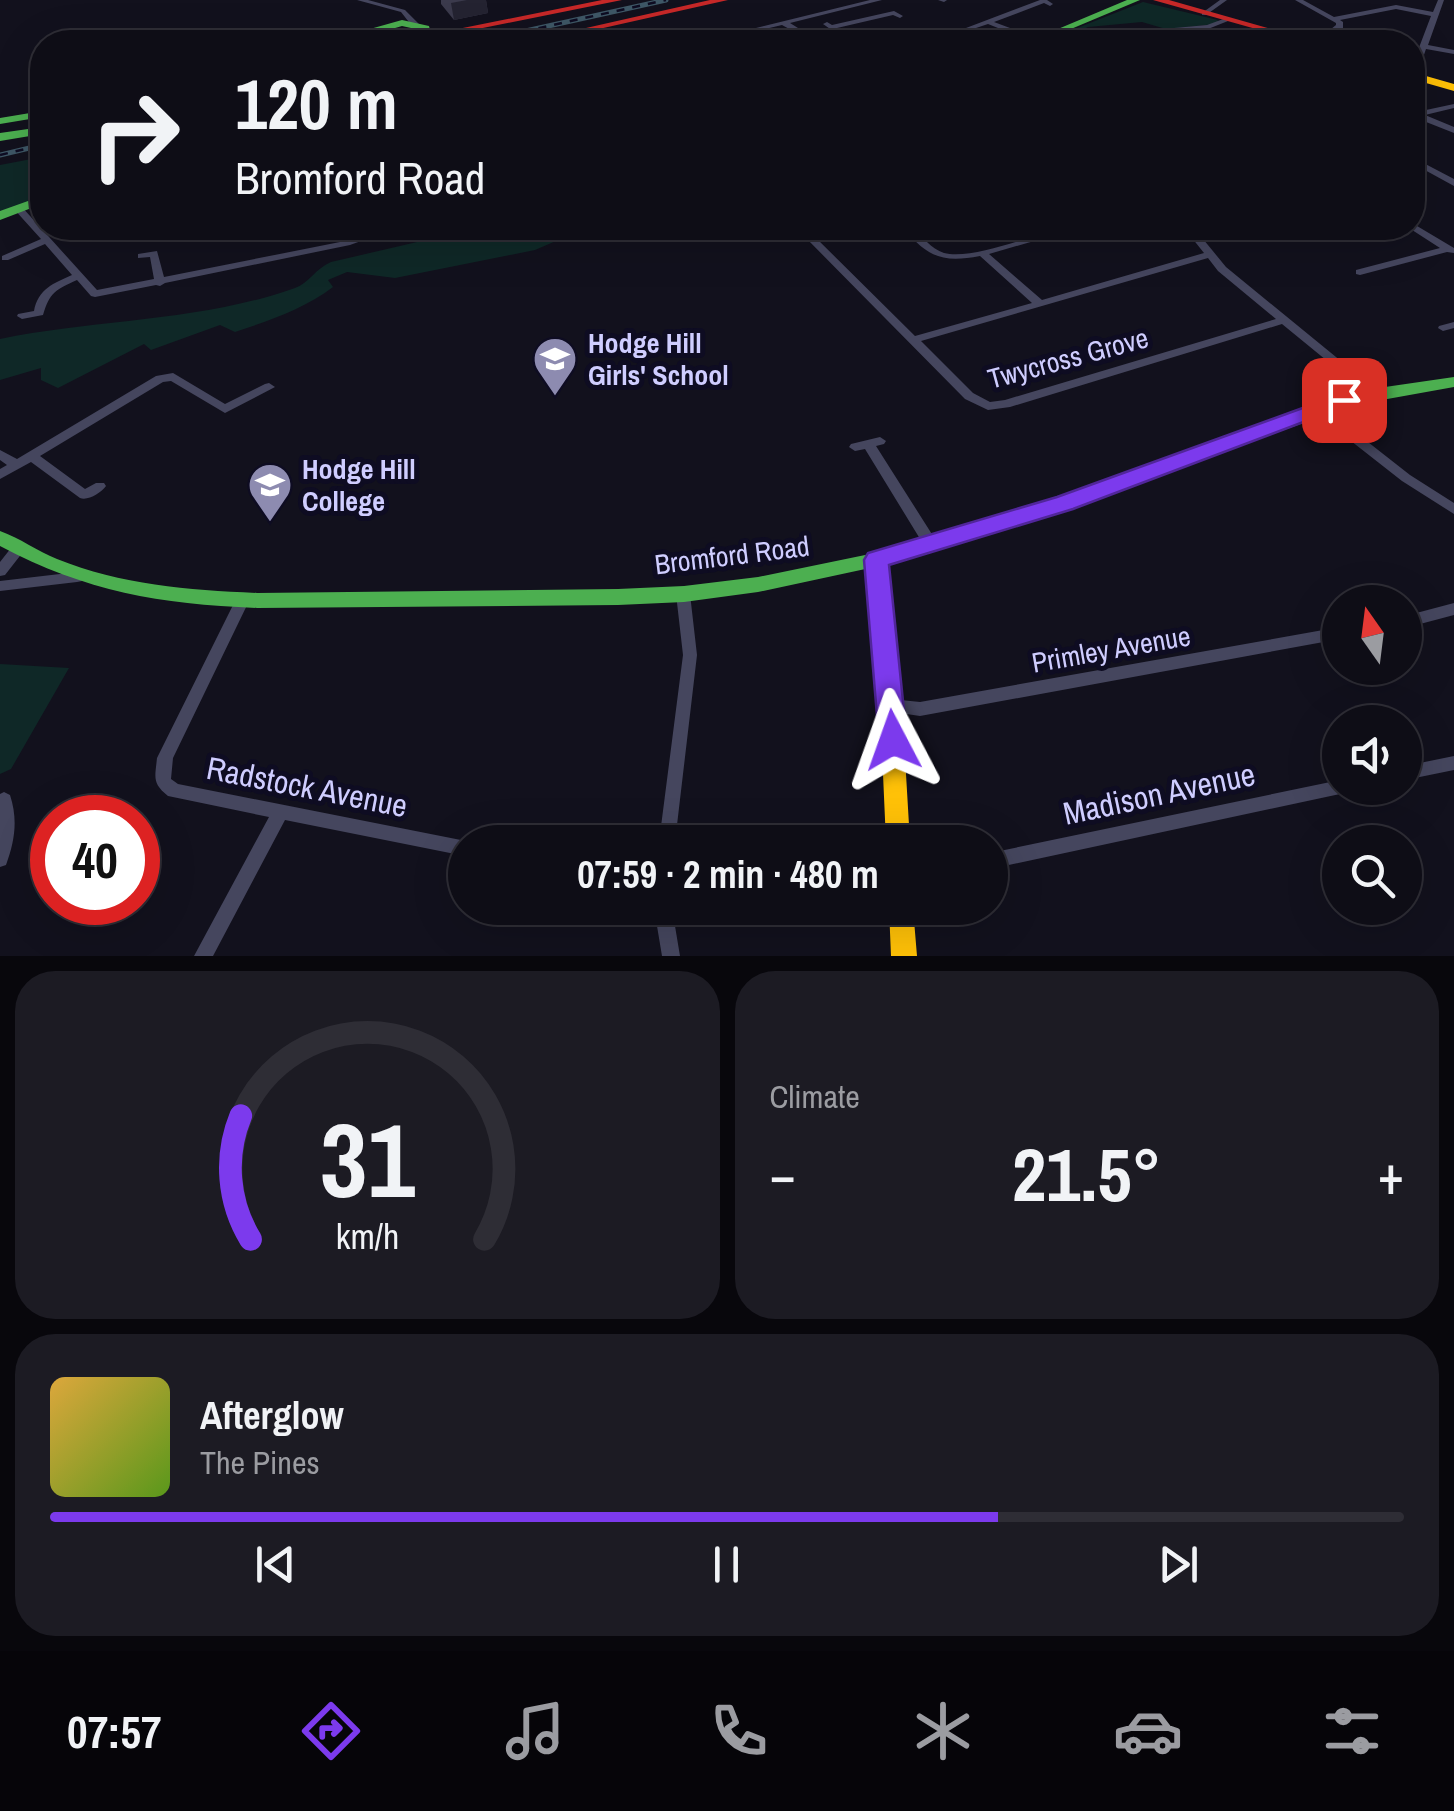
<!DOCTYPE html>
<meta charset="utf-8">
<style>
body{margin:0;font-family:"Archivo Narrow",sans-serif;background:#1c1b23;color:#f1f3f6;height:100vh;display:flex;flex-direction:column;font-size:38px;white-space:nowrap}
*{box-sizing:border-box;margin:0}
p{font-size:32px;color:#9b9ca1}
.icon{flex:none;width:55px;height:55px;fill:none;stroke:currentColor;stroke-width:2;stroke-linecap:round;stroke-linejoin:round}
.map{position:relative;height:956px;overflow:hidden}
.details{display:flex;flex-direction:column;gap:15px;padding:15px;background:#08070c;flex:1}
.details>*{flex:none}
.guide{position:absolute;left:30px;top:30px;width:1395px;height:210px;border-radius:40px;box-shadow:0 10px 40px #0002,0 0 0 2px #2e2d35;background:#0e0d16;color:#f1f3f6;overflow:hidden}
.needle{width:65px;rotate:346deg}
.fabs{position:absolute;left:1322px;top:585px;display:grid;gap:20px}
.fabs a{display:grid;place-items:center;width:100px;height:100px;border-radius:50%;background:#0e0d16;box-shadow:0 10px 40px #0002,0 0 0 2px #2e2d35;font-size:50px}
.speed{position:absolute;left:30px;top:795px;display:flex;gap:20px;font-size:50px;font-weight:700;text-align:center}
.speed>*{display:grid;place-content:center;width:130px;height:130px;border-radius:50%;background:#0e0d16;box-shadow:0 10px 40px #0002,0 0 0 2px #2e2d35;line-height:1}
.speed .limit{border:15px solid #d22;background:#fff;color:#111}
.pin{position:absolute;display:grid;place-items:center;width:85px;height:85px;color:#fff;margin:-42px;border-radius:20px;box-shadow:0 5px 15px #0006}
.me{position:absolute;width:110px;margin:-55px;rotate:356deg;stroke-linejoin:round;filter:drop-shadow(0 0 8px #0008)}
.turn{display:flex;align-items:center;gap:35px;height:210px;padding:0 40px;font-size:45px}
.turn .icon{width:130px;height:130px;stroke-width:2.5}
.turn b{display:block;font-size:70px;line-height:85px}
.big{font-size:75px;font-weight:700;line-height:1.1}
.details .tile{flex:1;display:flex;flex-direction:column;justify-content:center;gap:15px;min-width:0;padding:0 35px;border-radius:40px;background:#1c1b23}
.details .dial{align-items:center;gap:0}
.dial svg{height:260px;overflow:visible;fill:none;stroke:#2e2d35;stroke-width:7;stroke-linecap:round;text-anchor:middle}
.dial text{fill:#f1f3f6;stroke:none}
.song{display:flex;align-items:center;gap:30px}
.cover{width:120px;height:120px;border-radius:15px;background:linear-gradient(135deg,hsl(40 70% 55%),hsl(90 70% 35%))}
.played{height:10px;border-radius:5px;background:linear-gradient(90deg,#7c3aed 70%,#2e2d35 70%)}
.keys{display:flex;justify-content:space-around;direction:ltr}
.heat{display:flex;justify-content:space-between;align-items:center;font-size:55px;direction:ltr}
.details .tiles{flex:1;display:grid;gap:15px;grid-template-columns:1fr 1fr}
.tile:last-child{grid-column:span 2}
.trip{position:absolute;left:448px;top:825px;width:560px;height:100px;border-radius:50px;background:#0e0d16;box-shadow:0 10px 40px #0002,0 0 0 2px #2e2d35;font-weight:700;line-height:100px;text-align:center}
.tab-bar{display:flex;height:160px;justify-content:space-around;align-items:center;background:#060509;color:#9b9ca1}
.tab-bar .icon{width:70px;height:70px}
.tab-bar .current{color:#7c3aed}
.tab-bar b{font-size:45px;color:#f1f3f6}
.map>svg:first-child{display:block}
.green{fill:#0f2827}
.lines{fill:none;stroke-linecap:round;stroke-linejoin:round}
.street{fill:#45465e;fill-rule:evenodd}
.fast{fill:#4caf50;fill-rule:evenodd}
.slow{fill:#ffc107;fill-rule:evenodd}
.jam{fill:#c62828;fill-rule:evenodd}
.rail-casing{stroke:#3e5766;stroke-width:5}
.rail{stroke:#0e0c22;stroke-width:2.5;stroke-dasharray:8;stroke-linecap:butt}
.wall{fill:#3b3a4c}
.shaded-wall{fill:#242331}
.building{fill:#4b4a60;stroke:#605e79;stroke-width:2.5}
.route{fill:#7c3aed;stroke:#51269a;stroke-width:2.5}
.labels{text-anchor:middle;stroke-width:10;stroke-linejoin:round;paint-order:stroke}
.poi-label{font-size:28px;font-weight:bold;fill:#cfcdff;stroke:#0e0c22;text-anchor:start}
.street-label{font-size:28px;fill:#cfcdff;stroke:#0e0c22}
.near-street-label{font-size:32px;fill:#cfcdff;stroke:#0e0c22}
</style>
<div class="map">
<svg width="1454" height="956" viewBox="0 0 1454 956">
<rect width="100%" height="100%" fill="#12111d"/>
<!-- green -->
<path class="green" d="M1143,2l75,18 -2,4 -50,5 -24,-7 -54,5 -22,10 -4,-3z
M42,157v41l-42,16v-49z
M461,228h125l-51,22 -140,28 -48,-6 -19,8 5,7c-29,22 -65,34 -98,45l-15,-7 -69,25 -7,-6 -86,44 -17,-8v-12l-41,12v-41c99,-20 199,-17 295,-51 14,-5 21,-20 36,-26l112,-26z
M0,664l69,4 -58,101 -11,5z"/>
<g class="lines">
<!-- street -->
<path class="street" d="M357,0h11l37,10 14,14 -7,2 -11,-14z
M870,0h12l-92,23 24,15 -13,4 -7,-1 10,-4 -22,-12 -34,8 -4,-2z
M938,0h9l-3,2z
M1040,0h7l6,4 -3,2 -6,-3 -50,19 45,17v3h-6l-45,-18 -18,6 -4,-2z
M1220,0h7l-21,15h-4v-2z
M1295,0h8l31,17 62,-12 37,7 5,-12h6l-16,45 26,5v4l-28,-5 -9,26 -5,2v-11l19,-50 -35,-7 -56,11 3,2v6l-21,14h-7l21,-17v-2z
M894,11l9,5 -3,2 -7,-3 -56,13 19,14h-7l-26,-18 4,-2 5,3z
M1226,18l2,1v2l-20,8 -45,4 -4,-2 4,-2 44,-4z
M1051,33l21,7 65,-6 4,2 -4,2c-30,3 -60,9 -89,-1l-1,-2z
M1454,104v4l-29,7 29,12v6l-38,-15h-4v-5z
M1412,157l42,22v7l-42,-23z
M18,205l3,1 76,84 57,-11 -4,-22 -12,1v-4l19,-3 7,26 181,-36 9,-4 5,-9h9l-7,13 -11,4 -185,38 -5,3 -4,-1 -61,12 -4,-1 -14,-16c-22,10 -27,12 -34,35l-21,4 -5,-3 1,-2 16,-3c4,-22 20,-28 38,-36l-27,-31 -37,16h-6v-4l39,-17 -28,-31z
M1412,223l42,25v5l-7,-1 -87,23 -4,-1v-4l84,-22 -31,-20h3z
M904,228h9c9,8 18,21 31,25 28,7 87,-17 116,-25h13l-1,2 -83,24 53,46 162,-47 -20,-25h10l32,39 154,126 -2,3h-8l-88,-72 -272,83 -22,3 -23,-11 -161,-163 2,-2h6l103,102 117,-33 -52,-47c-38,7 -53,1 -76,-28zM1208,258l10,13 58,48 -271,81 -15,2 -17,-9 -52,-52z
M1454,322v6l-11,3 -5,-3 1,-2z
M173,373l52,31 40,-20 4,-1 6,4 -50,26 -54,-32 -8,1 -123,74 45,33 11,-6h8l2,3c-5,7 -18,15 -26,12l-49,-36 -31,17v-10l7,-4 -7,-5v-10l17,9 139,-83z
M1318,405l4,1 88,69 44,28v11l-52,-33 -88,-69 -2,-3z
M880,437l6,4 -2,3 -8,2 59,93 2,4 -2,4h-10l-60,-98 -10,2 -6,-4 2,-3z
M16,547l5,1 2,4 -18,23 -5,1v-14l11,-14z
M77,572l5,1 2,4 -2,4 -5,1 -77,9v-10z
M683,589l5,1 2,4 7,61 -22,187h-16l24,-187 -7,-61 2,-4z
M243,594l5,1 2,4 -77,159 -2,21 7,5 293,58h-6v14l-180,-36 -72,136h-19l75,-139 -101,-21c-16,-13 -13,-18 -11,-38l79,-159 2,-4z
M1454,603v12l-49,13v-12z
M1340,627v12l-420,77 -34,-5 -3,-5 3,-5 5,-2 29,3z
M1454,756v14l-49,10v-14z
M1340,780v8h8l-2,4 -6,2 -350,75v-16z
M4,792l6,3c8,24 5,46 -4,70l-6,2v-73z
M654,908h18l8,48h-18z"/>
<!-- fast -->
<path class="fast" d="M1127,0h13l-100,42h-13z
M402,20l27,6 2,8 -8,8h-8l-1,-2 6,-10 -18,-4 -24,7 -2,4 6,5h-11l-5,-4 4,-9z
M42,111v6l-42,7v-6z
M42,127v7l-42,7v-8z
M42,196v8l-42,16v-9z
M1454,377v10l-100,18 -342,122 -142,41 -112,24 -74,10 -66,3 -361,3c-97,-4 -170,-16 -257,-62v-15c20,7 37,20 57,28 64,26 132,31 200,34l361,-4 66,-3 74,-9 112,-23 130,-37 345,-120 40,-10z"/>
<!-- slow -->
<path class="slow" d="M1412,72l42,12v7l-42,-12z
M876,553l7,2 2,5 17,146 8,136h-24l-6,-136 -13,-146 2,-5z
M889,908h24l4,48h-26z"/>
<!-- jam -->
<path class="jam" d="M602,0h20l-199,40 -5,-3z
M710,0h18l-187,42h-17z
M1153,0h16l148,42h-15z"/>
<defs>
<path id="rail" d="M476,42l190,-42
M0,155l42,-10"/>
</defs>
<!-- rail casing -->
<use href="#rail" class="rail-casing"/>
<!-- rail -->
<use href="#rail" class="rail"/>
</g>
<!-- wall -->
<path class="wall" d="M441,0h45l2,13 -34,7 -13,-16z"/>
<!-- shaded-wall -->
<path class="shaded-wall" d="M467,0h19l2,13 -34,7 -3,-17z"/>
<!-- building -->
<path class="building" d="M199,39l2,3 -21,-1z"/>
<!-- route -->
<path class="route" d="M1344,393l10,7 -3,4 -278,105 -184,56 18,175 -4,9 -10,4 -10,-4 -4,-9 -15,-180 4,-7 189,-56z"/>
<!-- icons -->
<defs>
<symbol id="school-pin" viewBox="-11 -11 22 30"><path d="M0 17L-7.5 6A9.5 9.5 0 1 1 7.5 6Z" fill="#8d8bb0" stroke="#0e0c22"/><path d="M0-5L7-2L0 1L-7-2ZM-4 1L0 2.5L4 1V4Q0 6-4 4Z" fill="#fff"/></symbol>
</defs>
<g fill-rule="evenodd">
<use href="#school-pin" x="530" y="334" width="50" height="68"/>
<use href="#school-pin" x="245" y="460" width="50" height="68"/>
</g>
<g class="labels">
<!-- poi labels -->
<g class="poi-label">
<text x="588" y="353">Hodge Hill<tspan x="588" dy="32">Girls' School</tspan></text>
<text x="302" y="479">Hodge Hill<tspan x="302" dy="32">College</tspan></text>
</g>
<!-- street labels -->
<g class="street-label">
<text transform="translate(1068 358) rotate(-15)" y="10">Twycross Grove</text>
<text transform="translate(732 555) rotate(-7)" y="10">Bromford Road</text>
<text transform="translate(1111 649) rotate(-10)" y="10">Primley Avenue</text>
</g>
<!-- near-street labels -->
<g class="near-street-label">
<text transform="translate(307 787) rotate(11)" y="11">Radstock Avenue</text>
<text transform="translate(1159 794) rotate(-12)" y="11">Madison Avenue</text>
</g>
</g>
</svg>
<div class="fabs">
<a><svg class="needle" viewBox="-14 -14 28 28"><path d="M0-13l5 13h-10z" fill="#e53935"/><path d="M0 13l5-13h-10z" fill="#9b9ca1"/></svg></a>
<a><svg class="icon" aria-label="sound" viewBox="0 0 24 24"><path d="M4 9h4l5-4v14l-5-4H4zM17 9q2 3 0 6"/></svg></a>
<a><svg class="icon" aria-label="search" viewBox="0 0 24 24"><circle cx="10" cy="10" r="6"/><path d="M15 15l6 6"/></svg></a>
</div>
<div class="speed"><div class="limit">40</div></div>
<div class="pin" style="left:1344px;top:400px;background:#d93025"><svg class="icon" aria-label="arrive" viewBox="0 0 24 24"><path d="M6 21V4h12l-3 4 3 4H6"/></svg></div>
<svg class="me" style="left:893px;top:740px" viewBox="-20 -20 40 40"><path d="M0-17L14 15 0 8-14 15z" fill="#7c3aed" stroke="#fff" stroke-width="4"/></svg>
<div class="trip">07:59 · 2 min · 480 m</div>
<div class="guide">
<div class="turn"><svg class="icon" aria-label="right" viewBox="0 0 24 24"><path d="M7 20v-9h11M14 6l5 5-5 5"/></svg><div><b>120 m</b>Bromford Road</div></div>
</div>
</div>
<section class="details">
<div class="tiles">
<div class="tile dial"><svg viewBox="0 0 100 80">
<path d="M14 69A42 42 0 1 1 86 69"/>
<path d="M14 69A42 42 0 0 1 11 31" stroke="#7c3aed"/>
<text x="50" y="56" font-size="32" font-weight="700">31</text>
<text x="50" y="72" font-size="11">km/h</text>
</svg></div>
<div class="tile"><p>Climate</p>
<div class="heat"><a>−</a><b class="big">21.5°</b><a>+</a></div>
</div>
<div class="tile">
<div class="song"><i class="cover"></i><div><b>Afterglow</b><p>The Pines</p></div></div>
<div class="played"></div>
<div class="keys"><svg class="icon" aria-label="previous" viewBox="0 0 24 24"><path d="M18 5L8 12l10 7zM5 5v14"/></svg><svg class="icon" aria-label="pause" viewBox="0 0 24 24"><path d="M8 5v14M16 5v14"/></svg><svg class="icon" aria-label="next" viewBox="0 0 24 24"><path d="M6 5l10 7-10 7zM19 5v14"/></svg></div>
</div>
</div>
</section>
<nav class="tab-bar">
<b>07:57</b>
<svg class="icon current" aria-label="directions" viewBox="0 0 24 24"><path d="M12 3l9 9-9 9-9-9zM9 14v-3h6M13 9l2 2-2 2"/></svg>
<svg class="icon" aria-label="music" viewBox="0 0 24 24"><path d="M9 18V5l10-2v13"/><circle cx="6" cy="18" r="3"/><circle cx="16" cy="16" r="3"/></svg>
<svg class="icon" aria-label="phone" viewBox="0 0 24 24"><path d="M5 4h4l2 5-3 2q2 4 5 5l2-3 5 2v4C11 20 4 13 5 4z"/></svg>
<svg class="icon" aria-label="climate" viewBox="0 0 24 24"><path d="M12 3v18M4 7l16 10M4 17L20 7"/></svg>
<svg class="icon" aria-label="car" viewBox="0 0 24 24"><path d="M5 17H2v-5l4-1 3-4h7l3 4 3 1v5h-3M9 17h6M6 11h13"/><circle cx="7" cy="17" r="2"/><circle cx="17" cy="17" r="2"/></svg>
<svg class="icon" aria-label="filters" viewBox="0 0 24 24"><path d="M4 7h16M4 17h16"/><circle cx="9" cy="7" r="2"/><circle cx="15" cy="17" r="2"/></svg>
</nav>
